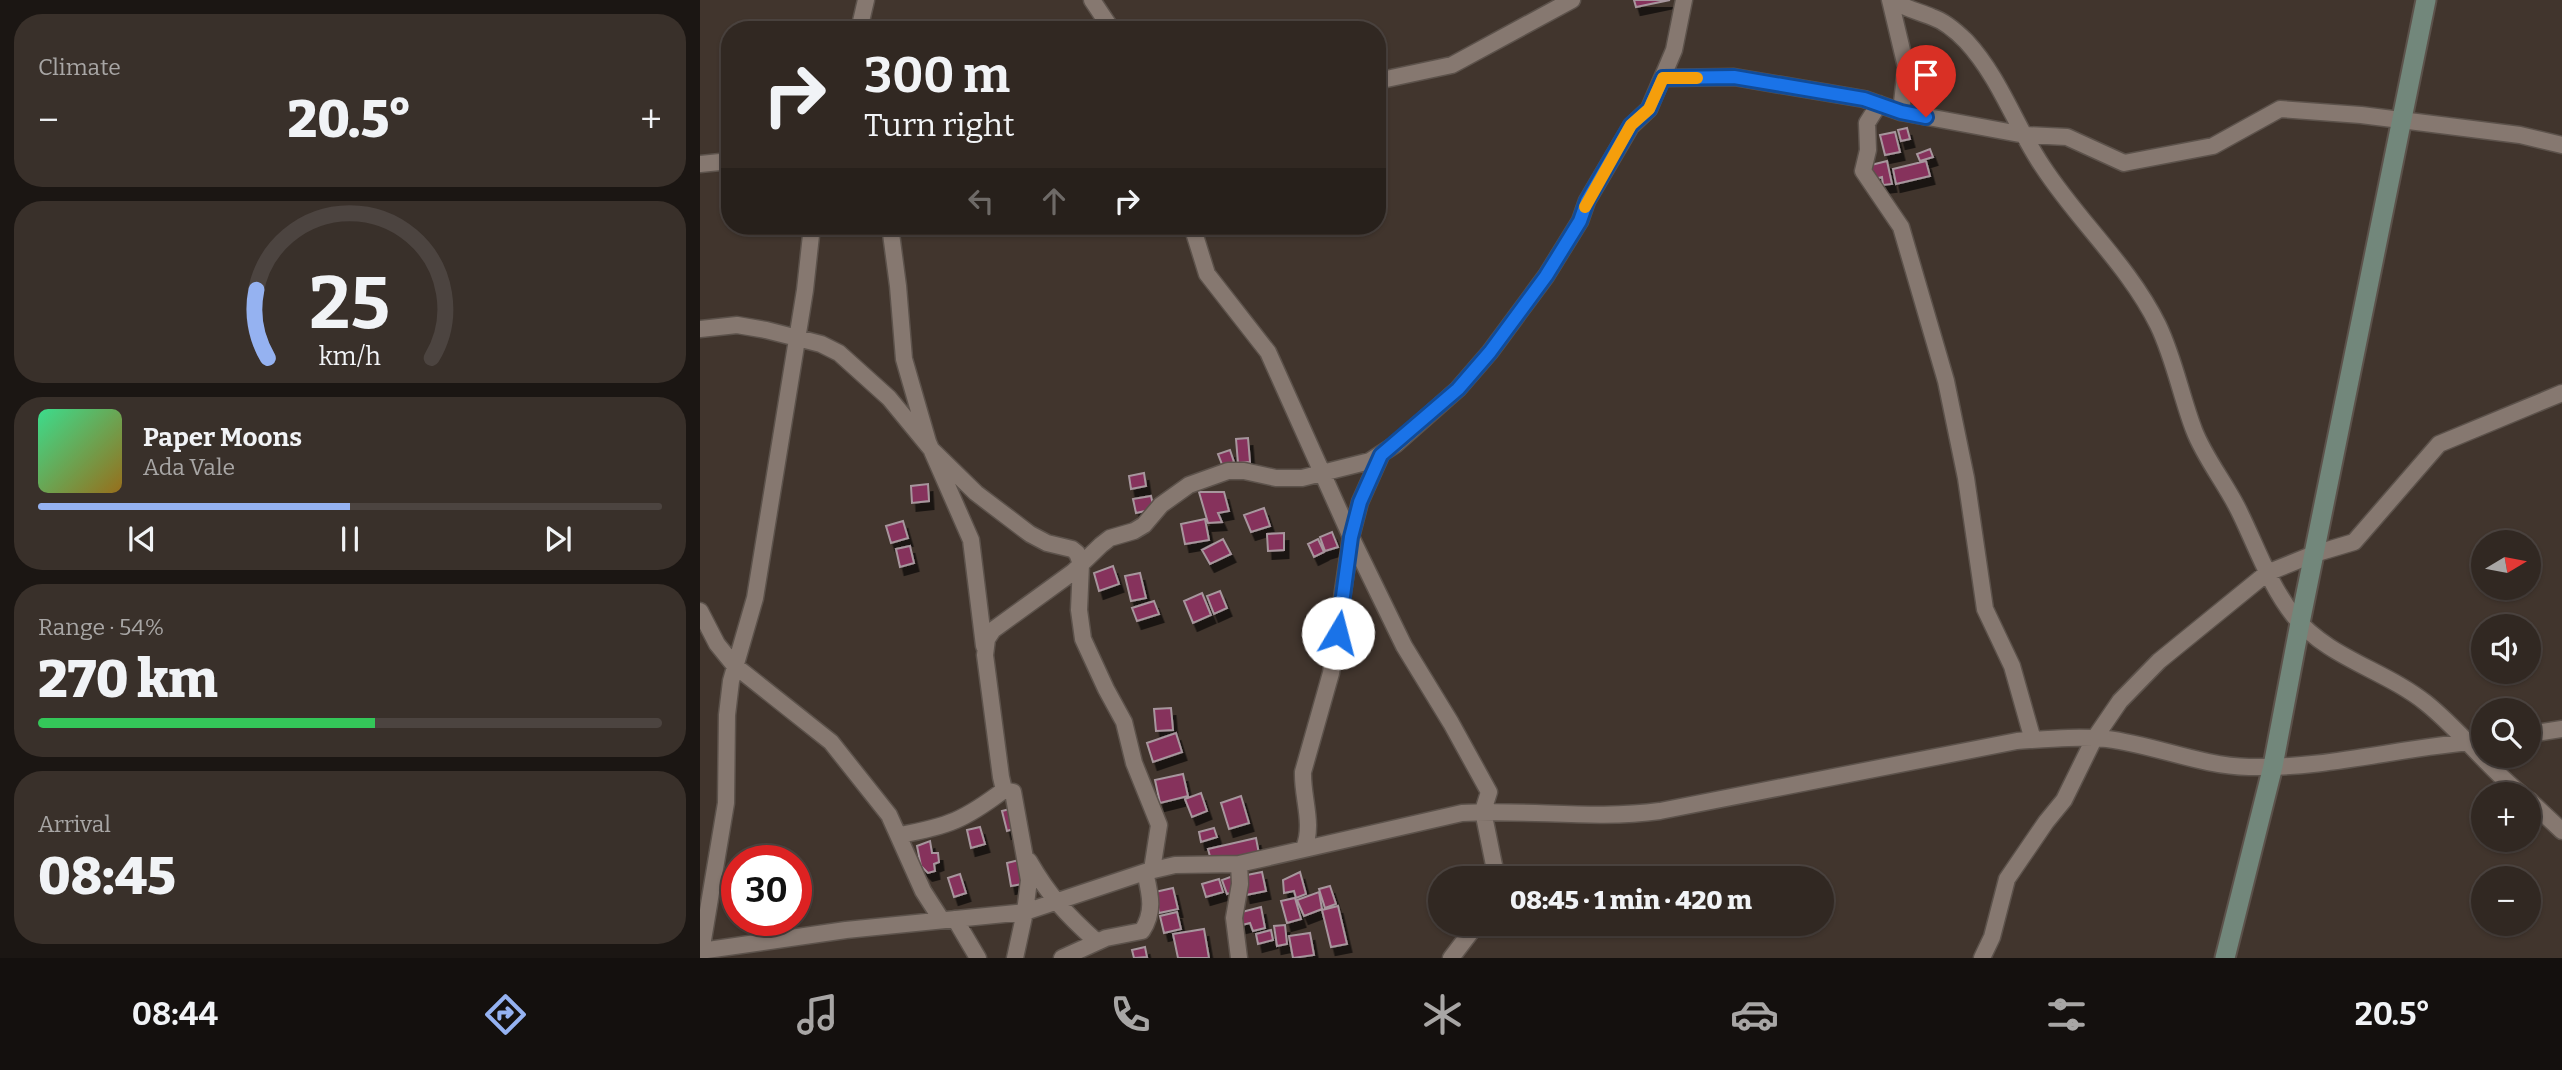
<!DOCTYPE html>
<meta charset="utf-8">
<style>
body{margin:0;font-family:Bitter,serif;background:#39302a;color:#f1f3f6;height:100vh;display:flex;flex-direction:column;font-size:26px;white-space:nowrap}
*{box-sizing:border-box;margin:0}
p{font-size:23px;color:#a8a6a5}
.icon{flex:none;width:38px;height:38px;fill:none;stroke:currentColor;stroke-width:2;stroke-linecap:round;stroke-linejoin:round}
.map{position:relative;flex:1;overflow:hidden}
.side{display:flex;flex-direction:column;gap:14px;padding:14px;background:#1b1613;width:700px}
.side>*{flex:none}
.hud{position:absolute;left:21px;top:21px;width:665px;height:214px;border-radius:28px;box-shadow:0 2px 5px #0004,0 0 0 2px #4c4440;background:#312822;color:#f1f3f6;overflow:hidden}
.needle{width:46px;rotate:80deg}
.controls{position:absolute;left:1771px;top:530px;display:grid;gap:14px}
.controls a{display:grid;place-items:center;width:70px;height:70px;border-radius:50%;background:#312822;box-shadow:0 2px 5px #0004,0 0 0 2px #4c4440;font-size:35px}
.speed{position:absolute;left:21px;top:845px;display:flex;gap:14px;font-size:35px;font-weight:700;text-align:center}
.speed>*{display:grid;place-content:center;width:91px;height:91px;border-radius:50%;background:#312822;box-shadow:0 2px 5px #0004,0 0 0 2px #4c4440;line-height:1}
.speed .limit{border:10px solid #d22;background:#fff;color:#111}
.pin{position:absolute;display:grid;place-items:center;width:60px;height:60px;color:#fff;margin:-72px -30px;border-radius:50% 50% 50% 0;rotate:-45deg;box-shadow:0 0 7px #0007}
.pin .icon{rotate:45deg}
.me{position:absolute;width:77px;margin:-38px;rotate:8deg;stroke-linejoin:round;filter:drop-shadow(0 0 5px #0008)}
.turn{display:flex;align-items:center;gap:24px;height:147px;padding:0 28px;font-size:32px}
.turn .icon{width:91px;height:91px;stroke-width:2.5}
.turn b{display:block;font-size:49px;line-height:60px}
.lanes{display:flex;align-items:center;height:66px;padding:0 28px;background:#0003;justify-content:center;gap:35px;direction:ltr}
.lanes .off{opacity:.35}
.big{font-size:52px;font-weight:800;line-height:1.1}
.side .widget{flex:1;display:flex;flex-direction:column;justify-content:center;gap:10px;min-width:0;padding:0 24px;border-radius:28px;background:#39302a}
.side .dial{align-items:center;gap:0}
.dial svg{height:182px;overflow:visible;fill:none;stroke:#4c4440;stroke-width:7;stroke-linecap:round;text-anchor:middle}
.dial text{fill:#f1f3f6;stroke:none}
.song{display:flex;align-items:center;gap:21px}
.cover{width:84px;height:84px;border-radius:10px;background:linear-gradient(135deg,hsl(150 70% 55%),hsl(40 70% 35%))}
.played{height:7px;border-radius:4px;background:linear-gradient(90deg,#95b2f1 50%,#4c4440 50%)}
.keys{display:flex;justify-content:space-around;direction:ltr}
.heat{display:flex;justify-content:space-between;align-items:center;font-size:38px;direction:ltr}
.charge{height:10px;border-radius:5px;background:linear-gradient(90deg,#34c759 54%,#4c4440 0)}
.trip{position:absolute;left:728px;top:866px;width:406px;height:70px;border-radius:35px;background:#312822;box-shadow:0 2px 5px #0004,0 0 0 2px #4c4440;font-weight:800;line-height:70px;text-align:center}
.dock{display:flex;height:112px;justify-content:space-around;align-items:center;background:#14100e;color:#a8a6a5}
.dock .icon{width:49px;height:49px}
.dock .active{color:#95b2f1}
.dock b{font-size:32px;color:#f1f3f6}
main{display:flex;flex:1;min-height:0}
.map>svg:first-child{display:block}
.building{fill:#86305c;stroke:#a7969d;stroke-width:2;filter:url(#shadow)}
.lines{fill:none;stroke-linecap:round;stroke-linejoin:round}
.minor-casing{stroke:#5c524b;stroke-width:19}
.secondary-casing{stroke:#5c524b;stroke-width:23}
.minor{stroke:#867870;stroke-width:16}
.secondary{stroke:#72877b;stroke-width:19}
.route-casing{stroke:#114b97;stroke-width:18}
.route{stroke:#1a73e8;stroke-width:12}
.slow{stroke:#f59e0b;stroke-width:12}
</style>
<main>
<section class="side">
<div class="widget"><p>Climate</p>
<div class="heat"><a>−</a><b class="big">20.5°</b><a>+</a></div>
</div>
<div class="widget dial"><svg viewBox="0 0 100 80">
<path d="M14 69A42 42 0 1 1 86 69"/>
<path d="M14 69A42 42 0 0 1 9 39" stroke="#95b2f1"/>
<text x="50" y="56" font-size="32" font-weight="700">25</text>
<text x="50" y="72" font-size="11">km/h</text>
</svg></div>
<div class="widget">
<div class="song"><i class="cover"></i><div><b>Paper Moons</b><p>Ada Vale</p></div></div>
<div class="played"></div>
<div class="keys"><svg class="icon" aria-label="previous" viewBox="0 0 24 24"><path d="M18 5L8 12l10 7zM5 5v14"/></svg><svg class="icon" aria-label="pause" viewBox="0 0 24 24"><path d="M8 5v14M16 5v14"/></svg><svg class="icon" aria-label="next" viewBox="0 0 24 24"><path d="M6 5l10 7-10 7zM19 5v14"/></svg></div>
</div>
<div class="widget"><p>Range · 54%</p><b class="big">270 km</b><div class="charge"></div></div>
<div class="widget"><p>Arrival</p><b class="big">08:45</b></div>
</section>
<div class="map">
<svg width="1862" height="958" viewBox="0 0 1862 958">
<defs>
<filter id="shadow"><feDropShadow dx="4.5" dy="8" stdDeviation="0" flood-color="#0009"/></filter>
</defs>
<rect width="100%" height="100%" fill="#41352d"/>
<!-- building -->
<path class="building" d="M934,0h36l-34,7z
M1207,128l3,11 -9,2 -3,-11z
M1195,132l5,20 -15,3 -5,-20z
M1230,149l3,8 -13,4 -3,-7z
M1187,161l5,23 -9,1 -1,-8 -8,2 -3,-14z
M1226,161l4,15 -34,8 -3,-15z
M548,438l2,24 -12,1 -2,-24z
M530,450l4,12 -11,5 -5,-13z
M444,473l2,13 -15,3 -2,-13z
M228,484l1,17 -17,2 -1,-17z
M499,492h25l5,19 -11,2 4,9 -14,1z
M451,496l3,13 -18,4 -3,-14z
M564,508l6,18 -19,6 -7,-17z
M505,519l4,21 -24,4 -4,-20z
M203,521l5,17 -17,5 -5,-17z
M632,532l6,15 -13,4 -5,-14z
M584,533v17l-16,1 -1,-17z
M523,539l8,15 -21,10 -8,-14z
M618,539l6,13 -10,5 -6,-13z
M210,546l4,17 -14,4 -4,-18z
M413,566l6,18 -20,7 -5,-18z
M440,573l6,25 -15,3 -6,-25z
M520,591l7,17 -13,6 -7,-18z
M502,593l9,22 -18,8 -9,-22z
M454,601l5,13 -22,7 -5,-13z
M471,708l2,22 -17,1 -2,-22z
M476,733l6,19 -29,10 -6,-19z
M483,774l5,22 -28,7 -5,-23z
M501,793l6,18 -15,6 -7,-18z
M541,796l8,27 -20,6 -8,-26z
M314,808l5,19 -12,4 -5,-20z
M280,827l5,17 -14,4 -4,-18z
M514,828l3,9 -16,5 -2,-10z
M556,838l3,16 -47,10 -4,-15z
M230,841l2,12h6l1,9 -5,2 1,7 -7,2 -7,-7 -4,-20z
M323,859l5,24 -17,3 -4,-23z
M562,872l4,19 -20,4 -4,-19z
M600,872l6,22 -10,4 -2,-7 -10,2 -1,-13z
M260,874l6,19 -12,4 -6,-19z
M533,876l5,15 -11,3 -5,-14z
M519,879l4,13 -17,5 -4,-13z
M630,886l6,18 -11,4 -6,-19z
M473,888l5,21 -19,4 -4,-21z
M619,892l3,17 -18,7 -7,-16z
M595,898l6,21 -14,4 -6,-22z
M638,906l9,38 -16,3 -9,-37z
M561,907l4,21 -12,3 -3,-8 -12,3v-13z
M477,912l4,17 -17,4 -4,-17z
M585,925l2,19 -10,2 -3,-20z
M504,929l5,29h-31l-5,-24z
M571,930l2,10 -15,4 -2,-10z
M610,933l4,22 -21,3 -4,-22z
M445,947l2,10 -13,1 -2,-8z"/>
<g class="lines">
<defs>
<path id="minor" d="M392,0l20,30
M1193,0c12,9 25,11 39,17 12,4 25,15 34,24 35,38 49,85 77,126 36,55 86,99 115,158 16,33 23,71 36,105 11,29 33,55 46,83 17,35 30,73 54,103 34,42 91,54 132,87 35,28 61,64 95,91
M159,30l7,-30
M963,78l71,-1 130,22 37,13 5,-45 -16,-67
M677,81l75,-16 120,-65
M1179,104l-12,19 1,27 -5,21 38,56 45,154 20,97 19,131 27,57 21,74
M1201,112l124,23 42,2 57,26 89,-17 67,-37 81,6 159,20 42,10
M0,164l30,-3
M190,226l8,60 6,73 24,83 43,98 13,106
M492,226l15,48 61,78 83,185 53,109 47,77 38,69 -6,19 12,59 -3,8
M0,329l37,-4 29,5 55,14 18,9 50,45 42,51 45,44 54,41 17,9 25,6 5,4 4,11 -2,46 4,29 23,50 18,33 10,41 25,62 -7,45
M0,611l17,33 17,21 97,77 58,73 34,76 18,28
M1829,734l33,-5
M1829,800l33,31
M200,835c49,-9 64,-15 104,-45
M604,848c10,-24 -2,-51 -1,-76l28,-99 20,-136 9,-35 21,-47
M329,861c20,35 38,54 68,81
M255,919l23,39
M0,951l146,-21 179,-18 120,-40 30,-7 64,-1 223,-51c67,-4 132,7 198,-2l357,-70c30,-2 60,-5 90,-2 48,6 94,27 142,28 79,2 156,-21 234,-26
M0,958l26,-155 1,-88 4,-34 24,-83 50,-308 7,-64
M315,958l10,-46 4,-32 -16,-88 -9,-2 -3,-13 -16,-122 2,-16 6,-9 80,-58 28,-27 9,-7 24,-7 10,-6 17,-20 28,-20 39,-14h16l32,7h26l68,-17 26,-17 62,-55 32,-37 56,-76 34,-55 7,-20 44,-75 18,-17 25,-59 10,-50
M362,958l44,-20 36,-7c13,-20 8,-37 3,-59
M539,958l-5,-40 6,-34 -1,-20
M751,958l26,-34
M1282,958l10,-21 15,-58 39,-57 18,-22 30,-61 26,-38 39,-40 108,-88 47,-19 40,-12 85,-98 123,-51"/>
<path id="secondary" d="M1525,958l48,-192 27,-143 126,-623"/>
</defs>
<!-- minor casing -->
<use href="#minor" class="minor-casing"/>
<!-- secondary casing -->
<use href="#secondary" class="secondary-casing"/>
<!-- minor -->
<use href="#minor" class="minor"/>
<!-- secondary -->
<use href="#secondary" class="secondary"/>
</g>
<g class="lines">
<defs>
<path id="route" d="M638,633l13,-96 9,-35 21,-47 77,-66 32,-37 56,-76 34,-55 7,-20 44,-76 18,-16 14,-31 71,-1 130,22 37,13 25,5"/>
</defs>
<!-- route casing -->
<use href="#route" class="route-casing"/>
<!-- route -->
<use href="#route" class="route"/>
<!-- slow -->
<path class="slow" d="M885,207l46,-82 18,-16 14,-31h34"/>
</g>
</svg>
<div class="controls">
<a><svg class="needle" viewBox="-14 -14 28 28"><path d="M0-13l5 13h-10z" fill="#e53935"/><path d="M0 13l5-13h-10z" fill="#a8a6a5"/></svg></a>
<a><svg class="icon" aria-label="sound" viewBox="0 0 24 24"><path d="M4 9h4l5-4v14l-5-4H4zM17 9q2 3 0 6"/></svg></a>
<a><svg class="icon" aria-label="search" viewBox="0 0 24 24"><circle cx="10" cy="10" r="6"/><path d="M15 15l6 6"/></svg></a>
<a>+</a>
<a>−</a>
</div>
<div class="speed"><div class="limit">30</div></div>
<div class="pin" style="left:1226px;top:117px;background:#d93025"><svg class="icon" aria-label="arrive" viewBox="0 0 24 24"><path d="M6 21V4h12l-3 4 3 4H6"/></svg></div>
<svg class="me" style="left:638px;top:633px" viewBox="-20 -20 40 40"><circle r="19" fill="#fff"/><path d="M0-13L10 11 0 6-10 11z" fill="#1a73e8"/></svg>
<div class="trip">08:45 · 1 min · 420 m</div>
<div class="hud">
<div class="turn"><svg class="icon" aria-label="right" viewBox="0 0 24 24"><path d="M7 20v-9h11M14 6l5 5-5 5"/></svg><div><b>300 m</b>Turn right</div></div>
<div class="lanes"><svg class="icon off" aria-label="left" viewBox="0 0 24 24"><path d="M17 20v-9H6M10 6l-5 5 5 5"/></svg><svg class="icon off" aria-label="ahead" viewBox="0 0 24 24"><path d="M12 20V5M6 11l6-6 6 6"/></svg><svg class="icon" aria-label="right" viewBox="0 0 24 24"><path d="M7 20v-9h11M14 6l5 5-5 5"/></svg></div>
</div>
</div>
</main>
<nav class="dock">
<b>08:44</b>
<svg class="icon active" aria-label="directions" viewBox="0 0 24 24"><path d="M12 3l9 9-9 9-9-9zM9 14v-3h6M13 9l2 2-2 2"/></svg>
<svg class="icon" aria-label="music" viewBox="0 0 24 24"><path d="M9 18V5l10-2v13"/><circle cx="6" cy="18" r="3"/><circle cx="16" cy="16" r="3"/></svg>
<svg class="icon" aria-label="phone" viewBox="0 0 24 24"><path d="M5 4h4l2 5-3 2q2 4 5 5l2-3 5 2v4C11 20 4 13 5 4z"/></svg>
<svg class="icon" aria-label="climate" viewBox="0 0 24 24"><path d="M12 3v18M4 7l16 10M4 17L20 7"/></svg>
<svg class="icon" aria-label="car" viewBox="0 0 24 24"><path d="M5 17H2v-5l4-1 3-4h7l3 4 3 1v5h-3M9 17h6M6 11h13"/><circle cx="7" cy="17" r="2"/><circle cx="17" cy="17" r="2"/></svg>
<svg class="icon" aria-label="filters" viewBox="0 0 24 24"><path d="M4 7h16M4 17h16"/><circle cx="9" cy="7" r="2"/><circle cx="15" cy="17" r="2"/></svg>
<b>20.5°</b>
</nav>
